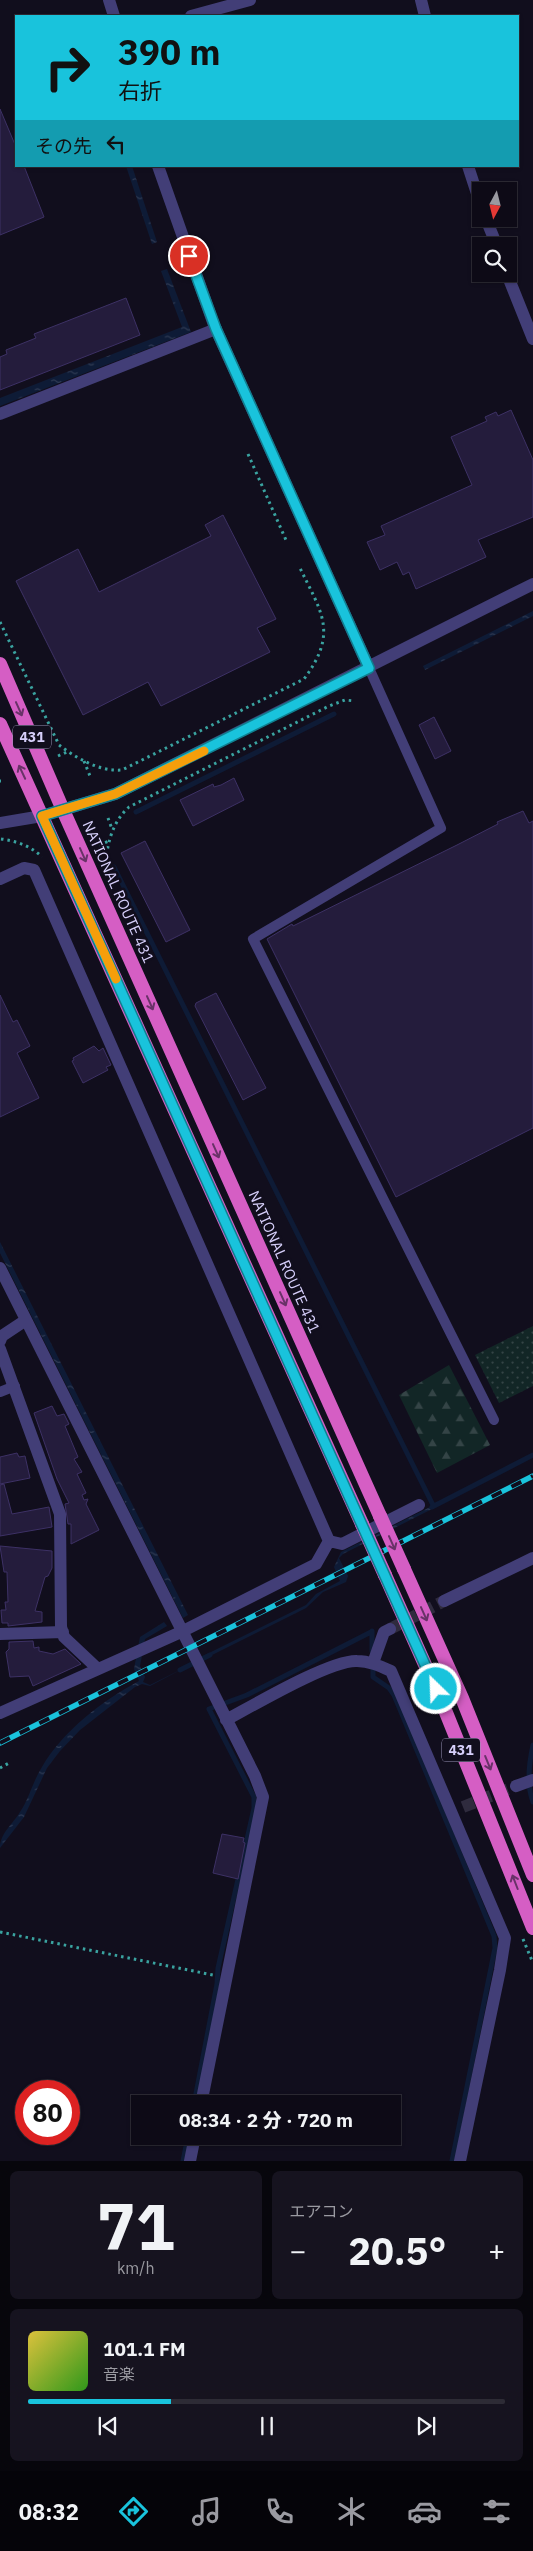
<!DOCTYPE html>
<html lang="ja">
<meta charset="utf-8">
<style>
body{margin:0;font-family:"IBM Plex Sans","Noto Sans JP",sans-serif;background:#16131f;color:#f1f3f6;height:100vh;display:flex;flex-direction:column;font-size:19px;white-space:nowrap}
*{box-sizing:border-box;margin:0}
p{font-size:16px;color:#9a9aa1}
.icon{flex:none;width:28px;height:28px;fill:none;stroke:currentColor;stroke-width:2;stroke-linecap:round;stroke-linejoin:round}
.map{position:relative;height:2161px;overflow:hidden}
.panel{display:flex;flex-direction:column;gap:10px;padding:10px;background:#07060c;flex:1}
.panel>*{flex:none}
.guide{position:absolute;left:15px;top:15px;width:504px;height:152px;border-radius:0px;box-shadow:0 1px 4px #0004,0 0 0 1px #2d2b35;background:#19c3dc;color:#111;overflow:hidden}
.needle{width:32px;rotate:187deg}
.fabs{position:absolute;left:472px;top:182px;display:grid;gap:10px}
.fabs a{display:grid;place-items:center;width:45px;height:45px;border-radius:0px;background:#0d0a16;box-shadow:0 1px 4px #0004,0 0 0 1px #2d2b35;font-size:25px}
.speed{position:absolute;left:15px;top:2080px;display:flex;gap:10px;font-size:25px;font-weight:700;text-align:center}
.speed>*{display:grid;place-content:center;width:65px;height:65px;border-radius:50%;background:#0d0a16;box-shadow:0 1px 4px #0004,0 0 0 1px #2d2b35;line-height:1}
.speed .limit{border:8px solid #d22;background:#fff;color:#111}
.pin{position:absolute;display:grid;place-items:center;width:42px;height:42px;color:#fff;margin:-21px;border:2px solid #fff;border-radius:50%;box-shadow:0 1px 5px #0007}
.me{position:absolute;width:55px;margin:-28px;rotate:336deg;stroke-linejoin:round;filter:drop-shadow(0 0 4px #0008)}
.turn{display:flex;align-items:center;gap:18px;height:105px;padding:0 20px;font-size:22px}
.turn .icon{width:65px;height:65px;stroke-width:2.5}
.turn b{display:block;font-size:35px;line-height:42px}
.then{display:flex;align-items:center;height:48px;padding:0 20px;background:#0003;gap:10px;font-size:19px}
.big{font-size:38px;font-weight:800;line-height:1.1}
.panel .tile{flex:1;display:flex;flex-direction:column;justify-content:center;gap:8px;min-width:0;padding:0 18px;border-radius:8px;background:#16131f}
.panel .dial{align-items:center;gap:0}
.dial b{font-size:65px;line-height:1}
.song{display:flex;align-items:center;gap:15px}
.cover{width:60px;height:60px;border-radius:8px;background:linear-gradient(135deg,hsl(50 70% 55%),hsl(110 70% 35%))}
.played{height:5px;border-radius:2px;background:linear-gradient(90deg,#19c3dc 30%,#2d2b35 30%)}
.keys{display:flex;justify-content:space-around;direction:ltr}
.heat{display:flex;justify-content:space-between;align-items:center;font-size:28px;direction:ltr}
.panel .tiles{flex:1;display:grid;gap:10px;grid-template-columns:1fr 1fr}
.tile:last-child{grid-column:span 2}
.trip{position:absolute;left:131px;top:2095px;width:270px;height:50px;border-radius:0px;background:#0d0a16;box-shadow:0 1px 4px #0004,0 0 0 1px #2d2b35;font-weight:800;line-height:50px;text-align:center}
.menu{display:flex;height:80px;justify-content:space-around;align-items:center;background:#050409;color:#9a9aa1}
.menu .icon{width:35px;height:35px}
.menu .current{color:#19c3dc}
.menu b{font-size:22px;color:#f1f3f6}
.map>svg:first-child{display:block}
.green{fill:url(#green-dots)}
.forest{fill:url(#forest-firs)}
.water{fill:url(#water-ripples)}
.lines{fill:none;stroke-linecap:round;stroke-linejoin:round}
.stream{stroke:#0e1b36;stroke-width:5}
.building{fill:#241c3c;stroke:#3d3165}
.minor-tunnel{stroke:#2f2b3e;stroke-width:12;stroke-dasharray:12 6;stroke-linecap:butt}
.path{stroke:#3aa3a0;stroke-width:3;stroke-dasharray:2.5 4;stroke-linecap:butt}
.service{stroke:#423e77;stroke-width:10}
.minor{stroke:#423e77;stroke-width:12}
.tertiary{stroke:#423e77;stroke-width:12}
.trunk{stroke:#d55ec4;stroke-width:14}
.rail-casing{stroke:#19c3dc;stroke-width:5.5}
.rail{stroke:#110e1d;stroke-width:4;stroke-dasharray:11;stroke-linecap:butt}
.trunk-bridge{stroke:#d55ec4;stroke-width:14}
.oneway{stroke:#693268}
.route-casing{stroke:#107f8f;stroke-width:12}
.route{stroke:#19c3dc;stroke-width:9}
.slow{stroke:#f59e0b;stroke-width:9}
.labels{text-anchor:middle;stroke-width:5;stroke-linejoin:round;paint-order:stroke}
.shield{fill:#110e1d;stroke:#9b95b8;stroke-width:1}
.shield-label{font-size:14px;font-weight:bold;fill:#d6cffa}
.street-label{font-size:15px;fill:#d6cffa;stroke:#110e1d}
</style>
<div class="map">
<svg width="533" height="2161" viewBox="0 0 533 2161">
<defs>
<pattern id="green-dots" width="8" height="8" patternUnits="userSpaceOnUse" patternTransform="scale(1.25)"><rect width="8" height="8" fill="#122626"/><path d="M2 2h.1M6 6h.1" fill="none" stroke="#344446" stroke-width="1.8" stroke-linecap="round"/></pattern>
<pattern id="forest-firs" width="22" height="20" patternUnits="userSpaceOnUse" patternTransform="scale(1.25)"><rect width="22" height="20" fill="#122626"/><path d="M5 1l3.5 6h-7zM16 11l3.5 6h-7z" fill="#344446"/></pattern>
<pattern id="water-ripples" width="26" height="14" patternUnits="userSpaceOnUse" patternTransform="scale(1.25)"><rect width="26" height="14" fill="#0e1b36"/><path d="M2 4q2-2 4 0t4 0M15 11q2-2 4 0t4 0" fill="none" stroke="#303b54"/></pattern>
</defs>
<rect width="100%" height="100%" fill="#110e1d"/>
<!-- green -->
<path class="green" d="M533,1326v60l-34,17 -24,-48z"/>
<!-- forest -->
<path class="forest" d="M449,1365l41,80 -53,28 -38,-78z"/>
<!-- water -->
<path class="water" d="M126,166h6l25,76 -5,2z
M167,269l24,63 -191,74v-8l182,-71 -21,-56z
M533,611v5l-108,54 -2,-4z
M0,1242l188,373 -5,3 -183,-365z
M434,1502l-2,7 -89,45 -4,4 9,18 -2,6 -23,10 -17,16 -102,51 -1,-3 103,-51 10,-11 24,-13 -6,-14 7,-15 89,-45z
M164,1622l3,4 -22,13 -5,27 5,11 -2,5 7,3 36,-18 -36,19 -8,-2 -7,3 -55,43 -20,21 -13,17 -23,49 -24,31c0,-15 13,-24 20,-36 9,-13 13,-31 22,-45 20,-35 61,-67 97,-86l-5,-12 6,-32z"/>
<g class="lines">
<!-- stream -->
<path class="stream" d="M136,812l198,-98
M114,867l319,638
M432,1507l101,-52
M372,1631v20
M373,1664v13l16,11 5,7 100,241 1,12 -43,213
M180,1670l30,-15
M533,1745c-4,18 -7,39 0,57
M194,2104l23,-120 1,-16 36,-160v-11l-45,-88 38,-14 124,-63
M183,2161l5,-25"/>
</g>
<!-- building -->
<path class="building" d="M0,109l16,38v19h8l20,51 -44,18z
M126,298l14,37 -140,55v-33l7,-3 -1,-4 30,-12 -2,-4z
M511,410l22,50v57l-55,23 8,17 -70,32 -7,-17 -6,3 -6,-13 -17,8 -13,-28 18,-7 -4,-9 91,-41 -21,-48 36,-16 -2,-4 11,-5 2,4z
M223,515l53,104 -19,9 13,24 -109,54 -13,-24 -65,33 -67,-134 62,-32 21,43 112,-56 -6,-11z
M434,717l17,34 -16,8 -16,-34z
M234,778l10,22 -51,26 -13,-26 33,-16 1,3 7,-2z
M523,811l6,12 4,-2v307l-137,69 -129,-258 25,-15 1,2 164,-81 41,-21 -1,-2z
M145,841l45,89 -24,12 -45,-89z
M216,993l50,95 -23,12 -48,-94 1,-3z
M0,995l13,27 4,-2 13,26 -13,7 22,45 -39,19z
M94,1046l5,5 4,-3 8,17 -5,2 2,3 -25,13 -11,-22 2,-1 -1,-2z
M52,1406l5,10 7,-2 5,10 -4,2 13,31 -4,2 8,13 -5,2 9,19 -4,2 2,5 4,-1 -2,5 13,26 -28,14v-20h-3l-3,-20 4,-1 -12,-24 -23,-66z
M17,1453l2,4 6,-1 5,22 -30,6v-27z
M4,1484l8,30 37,-7 3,20 -52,9v-51z
M0,1546l52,5v17l-4,8 -3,1 -10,34 7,1v10l-34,4v-3h-6l-1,-13h5l-1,-8h3l-1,-30h-3z
M33,1641l1,7 5,-1v4l14,3 12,-5 16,15 -48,22 -4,-10 -19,1 -4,-25 3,-3v-7z
M222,1834l22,4 -1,4 2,1 -7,36 -25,-6z"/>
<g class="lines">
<!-- minor-tunnel -->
<path class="minor-tunnel" d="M390,1629l54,-28
M463,1807l53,-21"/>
<!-- path -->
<path class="path" d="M248,454l38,86
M0,622l59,123c17,13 41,27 63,25l182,-91c35,-47 17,-67 -5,-113
M58,756l9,-4
M84,761l6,15
M0,781h1
M108,818l4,11
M1,839c15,2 30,7 41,18
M99,845l10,-4
M106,868c0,-22 6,-46 23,-61l200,-101 16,-6 10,1
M0,1768l9,-5
M0,1932l213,43
M523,1939l10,24"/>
<!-- service -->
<path class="service" d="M369,668l72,160 -188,111 241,481
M0,1392l15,-6"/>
<!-- minor -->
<path class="minor" d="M421,0l4,16
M191,16l59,-16
M468,166l13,40
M486,219l11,27
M507,274l26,65
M0,414l216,-85
M0,879l24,-11 10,2 295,671 13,3 77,-39
M0,1268l255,508 8,21 -62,307
M0,1341l2,-5 24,-16
M0,1349l60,165 1,113 3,10 34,32
M444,1601l89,-43
M0,1634l63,-2
M373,1663l11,-31 6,-3
M0,1713l181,-81 135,-68 13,-23
M226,1720c28,-15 104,-60 131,-59 12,0 23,5 34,10l114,267 -5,32 -40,191
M516,1786l17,-6
M190,2161l5,-25"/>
<!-- tertiary -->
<path class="tertiary" d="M109,0l5,16
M158,166l56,159 155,343
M0,823l42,-7 73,-22 418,-210"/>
<!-- trunk -->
<path class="trunk" d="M0,664l63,146 317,706
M0,724l362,800
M404,1569l58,129 71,177
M385,1575l58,130 90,223"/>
<defs>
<path id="rail" d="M0,1743l533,-267"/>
</defs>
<!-- rail casing -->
<use href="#rail" class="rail-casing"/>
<!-- rail -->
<use href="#rail" class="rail"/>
<!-- trunk-bridge -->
<path class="trunk-bridge" d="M380,1516l24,53
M362,1524l23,51"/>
</g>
<!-- one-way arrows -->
<defs><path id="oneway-shaft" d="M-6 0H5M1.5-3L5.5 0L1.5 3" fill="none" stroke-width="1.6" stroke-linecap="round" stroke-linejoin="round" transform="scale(1.25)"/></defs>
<g class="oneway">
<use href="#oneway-shaft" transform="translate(19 709) rotate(66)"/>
<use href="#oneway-shaft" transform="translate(22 772) rotate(-115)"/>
<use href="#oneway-shaft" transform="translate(83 855) rotate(66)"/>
<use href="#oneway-shaft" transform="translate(150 1003) rotate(66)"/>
<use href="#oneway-shaft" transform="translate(216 1151) rotate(66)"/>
<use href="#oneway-shaft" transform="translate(283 1299) rotate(66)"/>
<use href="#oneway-shaft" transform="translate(392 1543) rotate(66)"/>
<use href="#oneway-shaft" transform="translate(424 1614) rotate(66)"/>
<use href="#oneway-shaft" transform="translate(488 1763) rotate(68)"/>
<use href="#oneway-shaft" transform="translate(515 1882) rotate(-111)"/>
</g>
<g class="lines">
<defs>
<path id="route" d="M189,256l27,73 153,339 -254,126 -73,22 394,873"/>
</defs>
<!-- route casing -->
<use href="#route" class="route-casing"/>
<!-- route -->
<use href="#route" class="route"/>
<!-- slow -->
<path class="slow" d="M116,979l-74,-163 73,-22 89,-43"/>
</g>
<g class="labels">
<!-- shield labels -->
<g class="shield">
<rect x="13" y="725.5" width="38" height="23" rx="4"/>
<rect x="442" y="1738.5" width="38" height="23" rx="4"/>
</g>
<g class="shield-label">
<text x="32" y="742">431</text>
<text x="461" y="1755">431</text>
</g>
<!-- street labels -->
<g class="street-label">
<text transform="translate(118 892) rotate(66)" y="5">NATIONAL ROUTE 431</text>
<text transform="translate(284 1262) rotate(66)" y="5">NATIONAL ROUTE 431</text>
</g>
</g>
</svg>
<div class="fabs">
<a><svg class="needle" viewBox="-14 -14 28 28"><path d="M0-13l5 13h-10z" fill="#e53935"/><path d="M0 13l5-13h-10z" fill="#9a9aa1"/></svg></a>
<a><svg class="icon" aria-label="search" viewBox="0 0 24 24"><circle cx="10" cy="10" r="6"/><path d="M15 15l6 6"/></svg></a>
</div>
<div class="speed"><div class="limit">80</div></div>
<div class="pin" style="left:189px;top:256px;background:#d93025"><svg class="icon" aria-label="arrive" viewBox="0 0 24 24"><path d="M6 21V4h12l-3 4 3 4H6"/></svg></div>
<svg class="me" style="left:436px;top:1689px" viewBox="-20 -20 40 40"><circle r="17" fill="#19c3dc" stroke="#fff" stroke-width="3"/><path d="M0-11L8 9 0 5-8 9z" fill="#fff"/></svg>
<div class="trip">08:34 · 2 分 · 720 m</div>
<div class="guide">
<div class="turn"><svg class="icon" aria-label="right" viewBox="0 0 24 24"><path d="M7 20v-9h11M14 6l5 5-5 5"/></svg><div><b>390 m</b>右折</div></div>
<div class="then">その先<svg class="icon" aria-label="left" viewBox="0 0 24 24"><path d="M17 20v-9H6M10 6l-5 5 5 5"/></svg></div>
</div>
</div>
<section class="panel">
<div class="tiles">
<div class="tile dial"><b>71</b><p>km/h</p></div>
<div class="tile"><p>エアコン</p>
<div class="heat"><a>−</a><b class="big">20.5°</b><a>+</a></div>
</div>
<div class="tile">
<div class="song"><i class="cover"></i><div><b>101.1 FM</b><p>音楽</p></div></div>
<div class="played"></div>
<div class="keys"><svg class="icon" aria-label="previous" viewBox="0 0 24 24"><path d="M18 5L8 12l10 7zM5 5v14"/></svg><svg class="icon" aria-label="pause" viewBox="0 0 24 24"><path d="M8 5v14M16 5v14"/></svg><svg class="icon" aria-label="next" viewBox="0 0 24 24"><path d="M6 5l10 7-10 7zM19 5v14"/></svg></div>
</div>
</div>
</section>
<nav class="menu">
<b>08:32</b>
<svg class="icon current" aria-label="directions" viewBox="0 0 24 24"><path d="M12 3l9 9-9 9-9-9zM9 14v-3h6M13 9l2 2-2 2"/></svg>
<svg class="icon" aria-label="music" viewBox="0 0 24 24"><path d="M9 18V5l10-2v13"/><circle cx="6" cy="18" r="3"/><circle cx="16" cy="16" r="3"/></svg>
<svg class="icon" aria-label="phone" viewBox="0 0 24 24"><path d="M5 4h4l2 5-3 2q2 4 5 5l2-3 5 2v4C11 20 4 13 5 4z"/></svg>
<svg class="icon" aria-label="climate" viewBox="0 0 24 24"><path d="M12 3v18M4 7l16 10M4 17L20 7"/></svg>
<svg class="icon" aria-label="car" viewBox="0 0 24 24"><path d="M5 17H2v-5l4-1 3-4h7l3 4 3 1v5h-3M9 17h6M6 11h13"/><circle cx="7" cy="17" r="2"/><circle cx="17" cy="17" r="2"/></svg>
<svg class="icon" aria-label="filters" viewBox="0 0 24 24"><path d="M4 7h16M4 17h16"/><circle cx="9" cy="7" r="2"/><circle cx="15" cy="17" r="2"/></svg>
</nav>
